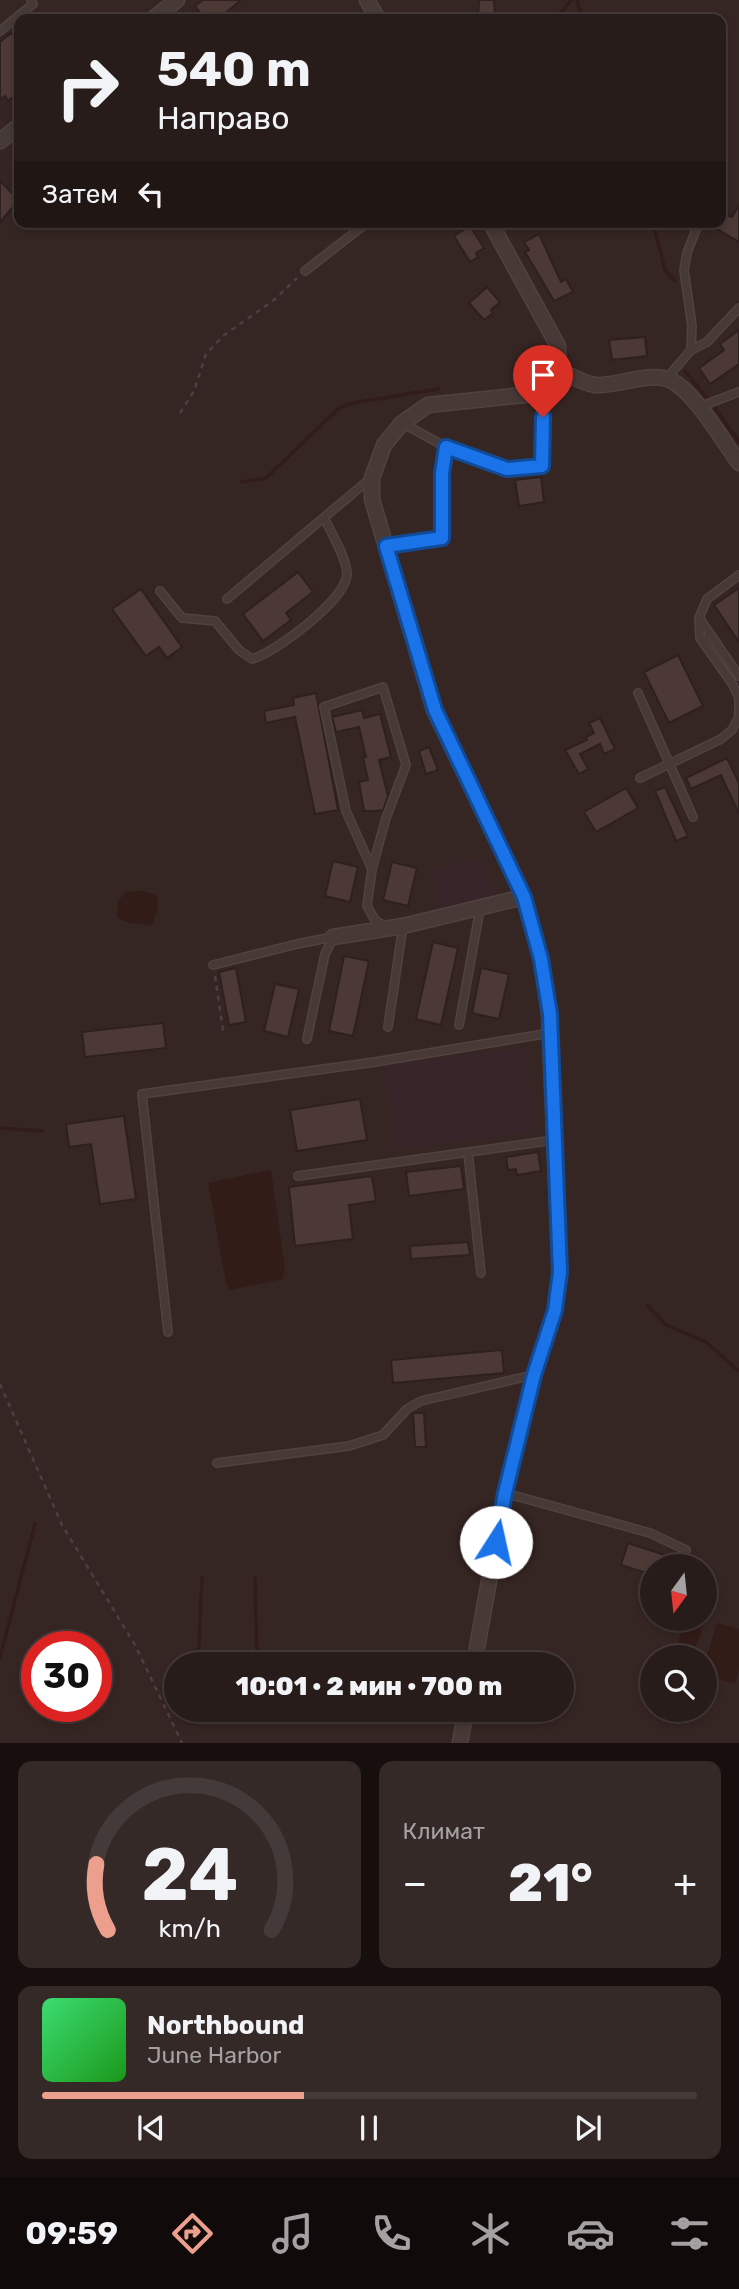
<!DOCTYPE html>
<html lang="ru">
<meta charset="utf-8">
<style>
body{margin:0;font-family:Rubik,sans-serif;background:#342927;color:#f1f3f6;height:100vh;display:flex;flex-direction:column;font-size:26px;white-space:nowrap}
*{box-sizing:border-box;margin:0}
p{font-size:23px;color:#a5a1a2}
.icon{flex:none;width:38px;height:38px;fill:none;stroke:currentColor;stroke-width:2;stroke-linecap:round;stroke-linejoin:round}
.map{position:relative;height:1743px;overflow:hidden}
.drawer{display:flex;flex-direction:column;gap:18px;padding:18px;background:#160f0e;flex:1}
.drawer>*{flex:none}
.top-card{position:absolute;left:14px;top:14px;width:712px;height:214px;border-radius:14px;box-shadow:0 4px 10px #0003,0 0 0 2px #443a39;background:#281c1a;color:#f1f3f6;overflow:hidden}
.needle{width:46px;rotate:195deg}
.controls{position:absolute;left:640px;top:1554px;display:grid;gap:14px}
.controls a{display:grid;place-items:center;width:77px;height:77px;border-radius:50%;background:#281c1a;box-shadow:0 4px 10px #0003,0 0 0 2px #443a39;font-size:35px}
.speed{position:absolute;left:21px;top:1631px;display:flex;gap:14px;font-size:35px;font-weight:700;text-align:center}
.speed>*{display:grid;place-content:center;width:91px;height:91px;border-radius:50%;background:#281c1a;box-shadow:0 4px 10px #0003,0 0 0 2px #443a39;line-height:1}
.speed .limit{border:10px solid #d22;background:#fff;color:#111}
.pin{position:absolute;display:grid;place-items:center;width:60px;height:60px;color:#fff;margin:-72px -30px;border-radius:50% 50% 50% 0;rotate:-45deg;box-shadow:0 0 7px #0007}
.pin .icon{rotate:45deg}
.me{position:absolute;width:77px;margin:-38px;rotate:10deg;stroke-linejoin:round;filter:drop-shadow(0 0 5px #0008)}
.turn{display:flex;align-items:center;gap:24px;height:147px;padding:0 28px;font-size:32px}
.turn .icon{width:91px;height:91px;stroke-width:2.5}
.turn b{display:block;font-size:49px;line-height:60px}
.then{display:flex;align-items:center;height:66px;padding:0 28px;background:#0003;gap:14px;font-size:26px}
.big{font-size:52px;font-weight:800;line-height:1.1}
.drawer .tile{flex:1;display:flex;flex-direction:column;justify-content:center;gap:10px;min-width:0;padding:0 24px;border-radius:14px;background:#342927}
.drawer .dial{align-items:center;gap:0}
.dial svg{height:182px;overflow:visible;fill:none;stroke:#443a39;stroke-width:7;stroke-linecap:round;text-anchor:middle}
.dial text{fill:#f1f3f6;stroke:none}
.song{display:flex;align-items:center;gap:21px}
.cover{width:84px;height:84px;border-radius:10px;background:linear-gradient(135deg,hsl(140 70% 55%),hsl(120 70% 35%))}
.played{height:7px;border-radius:4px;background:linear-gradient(90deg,#ec9f8d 40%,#443a39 40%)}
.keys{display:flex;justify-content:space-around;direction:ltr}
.heat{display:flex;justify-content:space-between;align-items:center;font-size:38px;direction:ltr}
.drawer .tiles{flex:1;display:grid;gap:18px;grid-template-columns:1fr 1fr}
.tile:last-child{grid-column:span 2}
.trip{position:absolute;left:164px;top:1652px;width:410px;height:70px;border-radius:35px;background:#281c1a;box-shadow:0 4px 10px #0003,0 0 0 2px #443a39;font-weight:800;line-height:70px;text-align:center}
.menu{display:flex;height:112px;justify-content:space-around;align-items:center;background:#100b0a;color:#a5a1a2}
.menu .icon{width:49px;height:49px}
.menu .current{color:#ec9f8d}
.menu b{font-size:32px;color:#f1f3f6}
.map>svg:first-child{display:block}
.green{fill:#37252a}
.water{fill:#321c18}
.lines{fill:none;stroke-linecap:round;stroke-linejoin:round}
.stream{stroke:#321c18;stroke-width:3.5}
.building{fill:#4c3935;stroke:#2d201e;stroke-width:2}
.lane-casing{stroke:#504240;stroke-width:10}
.street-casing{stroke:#504240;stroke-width:17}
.path{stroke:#4f3d44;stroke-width:2.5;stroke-dasharray:5 5;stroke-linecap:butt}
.lane{stroke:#473936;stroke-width:7}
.street{stroke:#473936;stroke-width:14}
.route-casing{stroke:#114b97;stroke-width:18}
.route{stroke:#1a73e8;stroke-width:12}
</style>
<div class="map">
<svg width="739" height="1743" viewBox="0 0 739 1743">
<rect width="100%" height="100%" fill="#362623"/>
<!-- green -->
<path class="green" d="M479,858l16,38 -57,13 -5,-40z
M525,1047l11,85 -141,18 -11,-85z"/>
<!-- water -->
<path class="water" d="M142,891l15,4 1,13 -6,18 -23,-3 -12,-5v-15l8,-11z
M271,1170l14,98 -2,11 -53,11 -4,-7 -18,-100z
M685,1619h20l-12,38h-19z
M717,1623l22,6v40l-4,15 -30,-9v-13z"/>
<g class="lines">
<!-- stream -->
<path class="stream" d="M577,0l5,19
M556,19l15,-19
M653,222l12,48 10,11
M685,371l23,28
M715,408l24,34
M241,482l25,-4 73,-70 14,-5 85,-14
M0,1128l42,3
M647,1305l19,20 40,17 33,29
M255,1577l2,87
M0,1657l35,-133
M198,1664l4,-87"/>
</g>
<!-- building -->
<path class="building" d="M203,0h38l-18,15 4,4h-22l-10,-13z
M479,0h15l1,19h-17z
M11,33l8,10v49l-11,9 -3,-5 -5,4v-58z
M0,181l19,19 -19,22z
M739,205v37l-34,-20h16v-9l11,4z
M470,226l14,22 -8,5 2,4 -8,5 -16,-26z
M539,234l22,48 5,-3 7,13 -19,9 -29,-49 4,-2 -5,-8z
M487,287l13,15 -9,8 2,3 -9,7 -15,-17z
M739,330v34l-29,20 -11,-16 25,-18 -4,-6z
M645,337l2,19 -35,4 -3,-20z
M541,477l3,25 -25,4 -4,-26z
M298,572l15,20 -27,21 5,7 -28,21 -20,-27z
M739,588v54l-25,-37z
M141,589l41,58 -15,11 -8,-11 -13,9 -34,-47z
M678,655l25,51 -34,17 -25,-51z
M316,693l22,117 -23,4 -20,-97 -29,6 -2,-12 30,-6 -1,-7z
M362,710l2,8 16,-4 11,43 -12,3 9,36 -5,14 -11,1h-8l-5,-29 9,-2 -5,-22 3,-1 -7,-30 -23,5 -4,-15z
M600,718l15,31 -11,5 -4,-10 -20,10 8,15 -9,5 -14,-24 22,-10 -1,-3 8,-4 -5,-10z
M429,747l9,23 -12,4 -7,-23z
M727,758l12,25v31l-18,-39 -30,14 -5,-11z
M665,787l23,49 -12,5 -21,-50z
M626,788l12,20 -42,24 -12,-20z
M333,861l25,6 -8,35 -25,-6z
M392,862l25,6 -9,38 -25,-6z
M433,942l25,6 -17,77 -25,-6z
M344,956l25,5 -16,75 -24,-5z
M236,968l10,54 -17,3 -10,-53z
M481,968l28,6 -10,45 -27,-6z
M275,984l24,5 -11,48 -24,-6z
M163,1023l3,25 -81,9 -3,-25z
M360,1099l7,41 -70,11 -7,-41z
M124,1116l12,83 -36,5 -9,-60 -22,3 -3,-23z
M538,1152l3,19 -24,4 -1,-6 -8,1 -2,-13z
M461,1166l3,23 -55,7 -3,-24z
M372,1176l4,25 -27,4 4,34 -58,7 -6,-59z
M468,1242l2,13 -59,4 -1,-13z
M502,1350l2,23 -111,10 -2,-23z
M413,1413h11l2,34h-11z
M628,1543l64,21v2h-39v9l-32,-10z"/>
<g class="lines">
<defs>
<path id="lane" d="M0,31l33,-27 -2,-4
M305,271l63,-49
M691,350l16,-8 32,-34
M667,378l24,-28 1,-24 -8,-56 3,-17 12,-31
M699,407l40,-15
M446,447l61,22 35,-3 1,-73
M386,546l56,-8v-65l4,-26 -44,-24
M160,591l22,27 33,3 24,29 13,9c24,-7 94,-59 95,-85 0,-15 -16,-42 -23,-56
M227,599l144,-121
M700,619l39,57
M638,693l55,124
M640,778l81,-39 11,-9 7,-13v-19l-7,-15 -32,-45 -1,-20 8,-19 32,-24
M372,869l14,-51 20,-53 -23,-78 -59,20 22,104 26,58 -5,37 8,14 11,7
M213,965l84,-21 36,-7
M459,1025l21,-116
M388,1027l15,-101
M307,1039l18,-85 8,-16
M468,1152l13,121
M298,1176l256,-36
M168,1332l-26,-238 233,-32 175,-29
M217,1463l132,-17 34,-11 24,-26 14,-8 112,-26
M505,1493l145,40 36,17"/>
<path id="street" d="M367,0l11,19
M153,19l24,-19
M0,141l19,-15
M559,371c11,4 24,12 36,14 19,2 56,-14 75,-5 24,11 53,61 69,83
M333,937l70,-11 121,-29
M474,1664l31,-171 29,-118 21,-65 5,-38 -11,-258 -8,-55 -17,-62 -90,-187 -62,-211v-21l12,-33 18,-22 26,-18 115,-12 12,-9 4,-13 -1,-25 -68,-124
M460,1743l6,-33"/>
</defs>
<!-- lane casing -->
<use href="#lane" class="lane-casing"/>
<!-- street casing -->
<use href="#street" class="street-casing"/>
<!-- path -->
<path class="path" d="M180,413l14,-22 12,-37 17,-18 51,-36 23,-22
M215,976l8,55
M0,1384l62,141 73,120 47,98"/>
<!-- lane -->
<use href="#lane" class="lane"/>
<!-- street -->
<use href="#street" class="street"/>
</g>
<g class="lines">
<defs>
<path id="route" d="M496,1542l9,-49 29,-118 21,-65 5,-38 -10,-258 -9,-55 -17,-62 -89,-187 -49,-164 56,-8v-65l4,-26 61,22 35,-3 1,-49"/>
</defs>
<!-- route casing -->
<use href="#route" class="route-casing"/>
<!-- route -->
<use href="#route" class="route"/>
</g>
</svg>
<div class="controls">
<a><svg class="needle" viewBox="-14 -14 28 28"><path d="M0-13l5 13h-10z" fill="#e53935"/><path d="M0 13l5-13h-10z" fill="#a5a1a2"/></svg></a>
<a><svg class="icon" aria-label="search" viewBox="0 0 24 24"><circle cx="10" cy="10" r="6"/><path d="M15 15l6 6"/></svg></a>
</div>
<div class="speed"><div class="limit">30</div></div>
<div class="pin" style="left:543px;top:417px;background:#d93025"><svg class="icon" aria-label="arrive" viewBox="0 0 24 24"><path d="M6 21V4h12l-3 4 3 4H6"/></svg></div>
<svg class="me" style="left:496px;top:1542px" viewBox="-20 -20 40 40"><circle r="19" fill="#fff"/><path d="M0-13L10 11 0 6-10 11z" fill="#1a73e8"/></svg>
<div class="trip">10:01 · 2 мин · 700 m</div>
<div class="top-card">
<div class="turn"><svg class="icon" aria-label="right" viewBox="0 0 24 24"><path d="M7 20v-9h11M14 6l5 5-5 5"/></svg><div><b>540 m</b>Направо</div></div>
<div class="then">Затем<svg class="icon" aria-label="left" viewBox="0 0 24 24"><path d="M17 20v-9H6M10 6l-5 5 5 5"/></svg></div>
</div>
</div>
<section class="drawer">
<div class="tiles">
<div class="tile dial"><svg viewBox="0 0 100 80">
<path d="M14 69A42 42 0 1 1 86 69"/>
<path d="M14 69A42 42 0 0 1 9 40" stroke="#ec9f8d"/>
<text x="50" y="56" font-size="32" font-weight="700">24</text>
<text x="50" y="72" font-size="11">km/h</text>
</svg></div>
<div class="tile"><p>Климат</p>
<div class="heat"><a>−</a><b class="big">21°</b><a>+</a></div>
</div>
<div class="tile">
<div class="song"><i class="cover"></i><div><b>Northbound</b><p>June Harbor</p></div></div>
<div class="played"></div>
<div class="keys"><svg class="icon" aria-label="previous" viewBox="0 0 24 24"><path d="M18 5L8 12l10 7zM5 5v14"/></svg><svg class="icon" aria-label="pause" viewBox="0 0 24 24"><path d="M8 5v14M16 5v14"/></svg><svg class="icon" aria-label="next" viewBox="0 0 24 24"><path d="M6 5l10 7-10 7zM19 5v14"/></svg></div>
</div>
</div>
</section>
<nav class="menu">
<b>09:59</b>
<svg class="icon current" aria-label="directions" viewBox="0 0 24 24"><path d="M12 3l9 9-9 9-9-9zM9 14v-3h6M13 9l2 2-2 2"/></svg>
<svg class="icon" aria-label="music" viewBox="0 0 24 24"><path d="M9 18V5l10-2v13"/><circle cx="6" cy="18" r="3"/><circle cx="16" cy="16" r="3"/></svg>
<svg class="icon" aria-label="phone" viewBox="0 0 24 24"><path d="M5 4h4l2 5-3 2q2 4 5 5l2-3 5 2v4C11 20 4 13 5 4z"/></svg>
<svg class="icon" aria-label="climate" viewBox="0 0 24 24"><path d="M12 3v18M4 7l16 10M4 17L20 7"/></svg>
<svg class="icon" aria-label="car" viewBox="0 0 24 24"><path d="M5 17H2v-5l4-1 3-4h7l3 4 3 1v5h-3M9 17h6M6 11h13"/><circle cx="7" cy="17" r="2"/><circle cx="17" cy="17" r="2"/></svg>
<svg class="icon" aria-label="filters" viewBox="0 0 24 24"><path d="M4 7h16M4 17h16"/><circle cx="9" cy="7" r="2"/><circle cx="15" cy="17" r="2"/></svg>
</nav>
